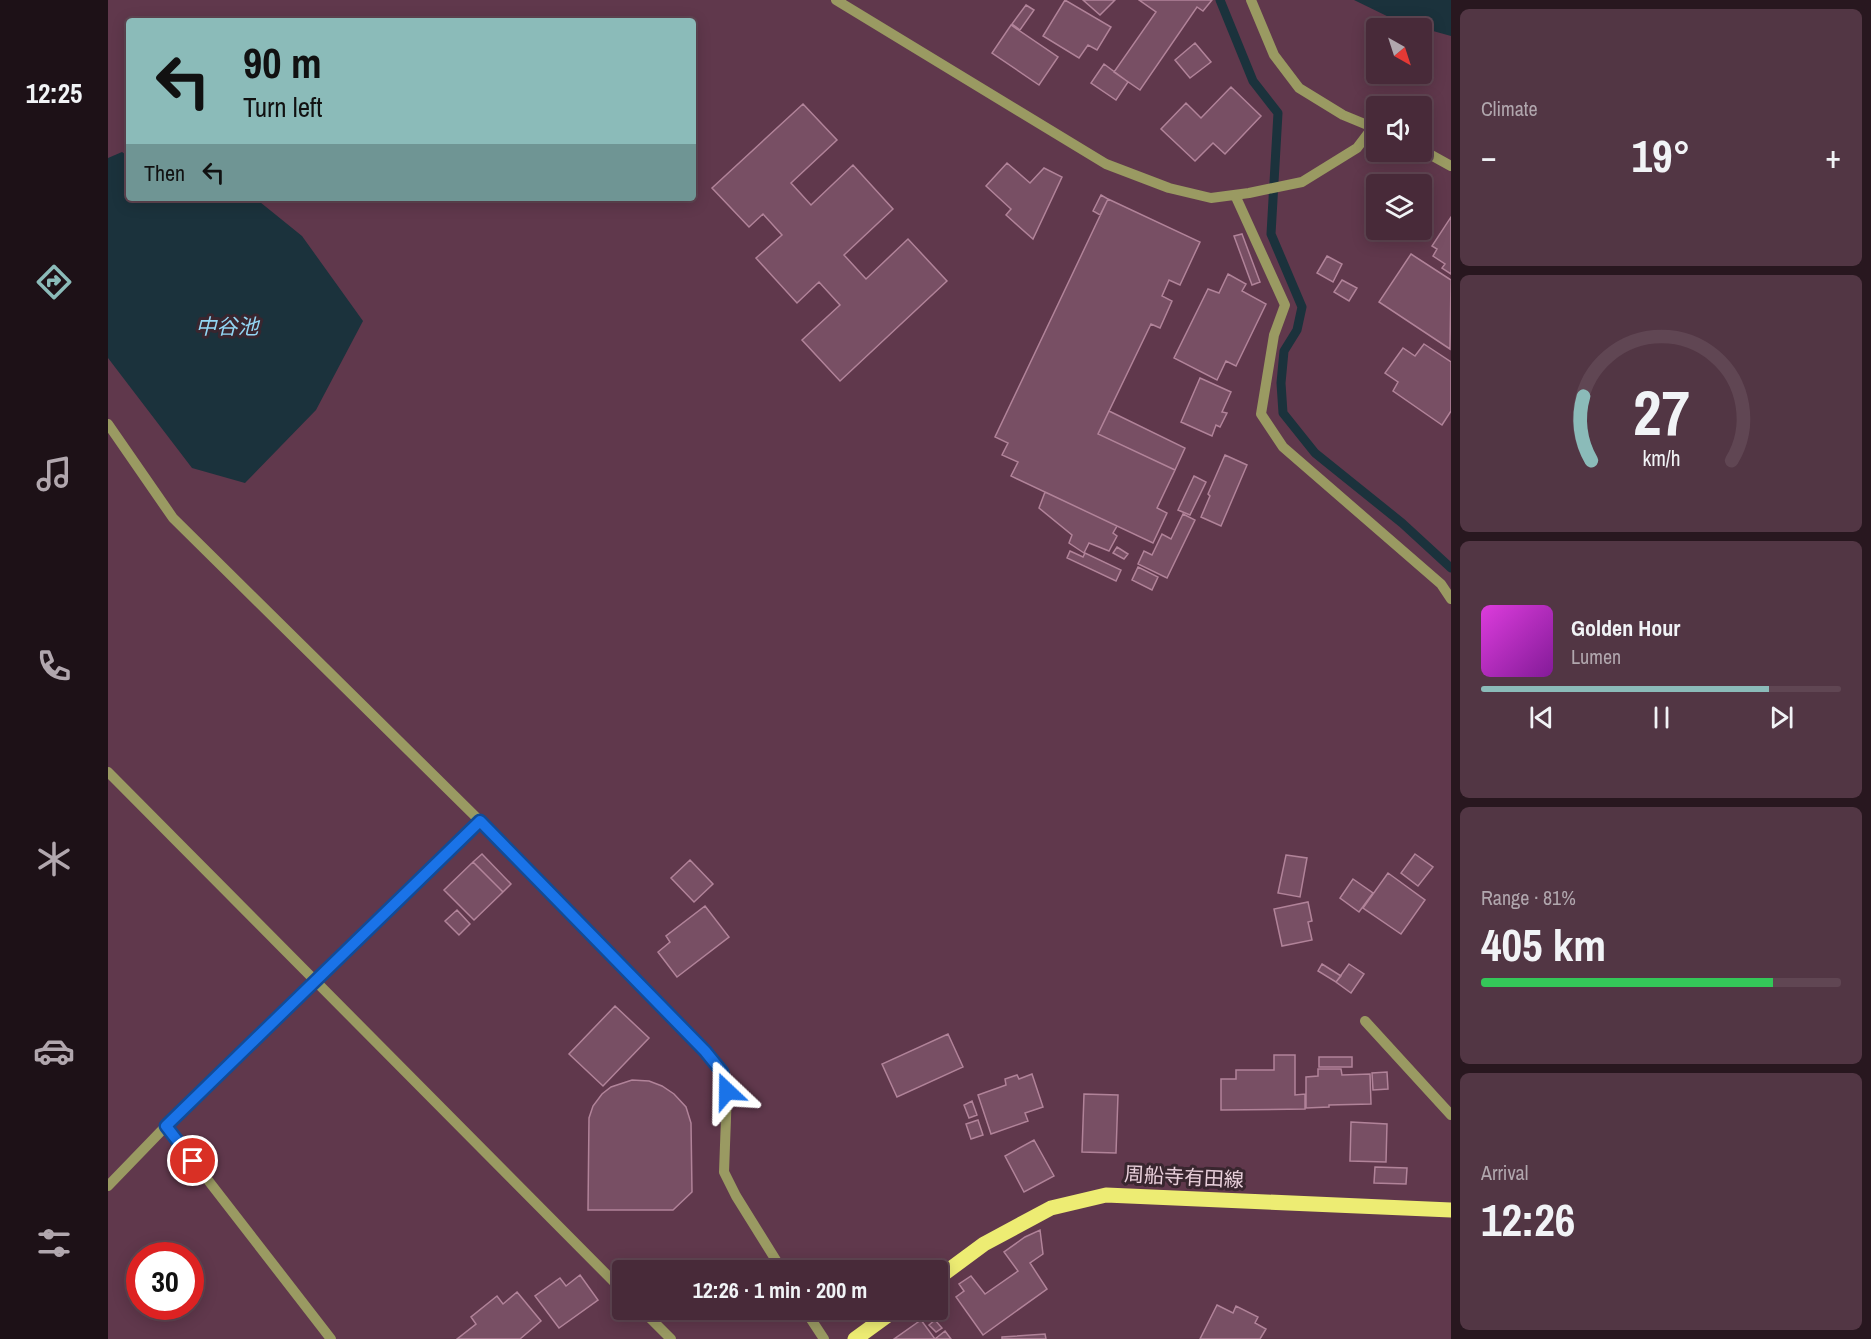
<!DOCTYPE html>
<meta charset="utf-8">
<style>
body{margin:0;font-family:"Archivo Narrow","Noto Sans JP",sans-serif;background:#523644;color:#f1f3f6;height:100vh;display:flex;flex-direction:column;font-size:22px;white-space:nowrap}
*{box-sizing:border-box;margin:0}
p{font-size:20px;color:#b1a7ae}
.icon{flex:none;width:33px;height:33px;fill:none;stroke:currentColor;stroke-width:2;stroke-linecap:round;stroke-linejoin:round}
.map{position:relative;flex:1;overflow:hidden}
.details{display:flex;flex-direction:column;gap:9px;padding:9px;background:#28171f;width:420px}
.details>*{flex:none}
.top-card{position:absolute;left:18px;top:18px;width:570px;height:183px;border-radius:6px;box-shadow:0 3px 15px #0003,0 0 0 2px #604653;background:#8bbbb9;color:#111;overflow:hidden}
.needle{width:39px;rotate:141deg}
.controls{position:absolute;left:1258px;top:18px;display:grid;gap:12px}
.controls a{display:grid;place-items:center;width:66px;height:66px;border-radius:6px;background:#482a39;box-shadow:0 3px 15px #0003,0 0 0 2px #604653;font-size:30px}
.speed{position:absolute;left:18px;top:1242px;display:flex;gap:12px;font-size:30px;font-weight:700;text-align:center}
.speed>*{display:grid;place-content:center;width:78px;height:78px;border-radius:50%;background:#482a39;box-shadow:0 3px 15px #0003,0 0 0 2px #604653;line-height:1}
.speed .limit{border:9px solid #d22;background:#fff;color:#111}
.pin{position:absolute;display:grid;place-items:center;width:51px;height:51px;color:#fff;margin:-26px;border:3px solid #fff;border-radius:50%;box-shadow:0 2px 6px #0007}
.me{position:absolute;width:66px;margin:-33px;rotate:337deg;stroke-linejoin:round;filter:drop-shadow(0 0 4px #0008)}
.turn{display:flex;align-items:center;gap:21px;height:126px;padding:0 18px;font-size:27px}
.turn .icon{width:78px;height:78px;stroke-width:2.5}
.turn b{display:block;font-size:42px;line-height:51px}
.then{display:flex;align-items:center;height:57px;padding:0 18px;background:#0003;gap:12px;font-size:22px}
.big{font-size:45px;font-weight:700;line-height:1.1}
.details .tile{flex:1;display:flex;flex-direction:column;justify-content:center;gap:9px;min-width:0;padding:0 21px;border-radius:9px;background:#523644}
.details .dial{align-items:center;gap:0}
.dial svg{height:156px;overflow:visible;fill:none;stroke:#604653;stroke-width:7;stroke-linecap:round;text-anchor:middle}
.dial text{fill:#f1f3f6;stroke:none}
.song{display:flex;align-items:center;gap:18px}
.cover{width:72px;height:72px;border-radius:9px;background:linear-gradient(135deg,hsl(300 70% 55%),hsl(290 70% 35%))}
.played{height:6px;border-radius:3px;background:linear-gradient(90deg,#8bbbb9 80%,#604653 80%)}
.keys{display:flex;justify-content:space-around;direction:ltr}
.heat{display:flex;justify-content:space-between;align-items:center;font-size:33px;direction:ltr}
.charge{height:9px;border-radius:4px;background:linear-gradient(90deg,#34c759 81%,#604653 0)}
.trip{position:absolute;left:504px;top:1260px;width:336px;height:60px;border-radius:6px;background:#482a39;box-shadow:0 3px 15px #0003,0 0 0 2px #604653;font-weight:700;line-height:60px;text-align:center}
main{display:flex;flex:1;min-height:0}
.dock{display:flex;flex-direction:column;width:108px;justify-content:space-around;align-items:center;background:#1d1117;color:#b1a7ae}
.dock .icon{width:42px;height:42px}
.dock .active{color:#8bbbb9}
.dock b{font-size:27px;color:#f1f3f6}
.map>svg:first-child{display:block}
.water{fill:#1b323c}
.lines{fill:none;stroke-linecap:round;stroke-linejoin:round}
.stream{stroke:#1b323c;stroke-width:9}
.building{fill:#784f64;stroke:#b18399;stroke-width:1.5}
.minor{stroke:#9a9a62;stroke-width:10}
.major{stroke:#edec73;stroke-width:15}
.route-casing{stroke:#114b97;stroke-width:15}
.route{stroke:#1a73e8;stroke-width:10}
.labels{text-anchor:middle;stroke-width:6;stroke-linejoin:round;paint-order:stroke}
.street-label{font-size:20px;fill:#e8cfda;stroke:#39262f}
.water-label{font-size:21px;font-style:italic;fill:#93d6f4;stroke:#39262f}
</style>
<main>
<nav class="dock">
<b>12:25</b>
<svg class="icon active" aria-label="directions" viewBox="0 0 24 24"><path d="M12 3l9 9-9 9-9-9zM9 14v-3h6M13 9l2 2-2 2"/></svg>
<svg class="icon" aria-label="music" viewBox="0 0 24 24"><path d="M9 18V5l10-2v13"/><circle cx="6" cy="18" r="3"/><circle cx="16" cy="16" r="3"/></svg>
<svg class="icon" aria-label="phone" viewBox="0 0 24 24"><path d="M5 4h4l2 5-3 2q2 4 5 5l2-3 5 2v4C11 20 4 13 5 4z"/></svg>
<svg class="icon" aria-label="climate" viewBox="0 0 24 24"><path d="M12 3v18M4 7l16 10M4 17L20 7"/></svg>
<svg class="icon" aria-label="car" viewBox="0 0 24 24"><path d="M5 17H2v-5l4-1 3-4h7l3 4 3 1v5h-3M9 17h6M6 11h13"/><circle cx="7" cy="17" r="2"/><circle cx="17" cy="17" r="2"/></svg>
<svg class="icon" aria-label="filters" viewBox="0 0 24 24"><path d="M4 7h16M4 17h16"/><circle cx="9" cy="7" r="2"/><circle cx="15" cy="17" r="2"/></svg>
</nav>
<div class="map">
<svg width="1343" height="1339" viewBox="0 0 1343 1339">
<rect width="100%" height="100%" fill="#60384c"/>
<!-- water -->
<path class="water" d="M1246,0h97v36l-54,-15z
M14,152l7,5v41h126l47,38 61,85 -47,89 -71,73 -53,-15 -84,-110v-200z"/>
<g class="lines">
<!-- stream -->
<path class="stream" d="M1112,0l33,81 25,32 -7,121 31,73 -5,23 -13,21 -3,32 2,30 32,40 87,70 49,45"/>
</g>
<!-- building -->
<path class="building" d="M957,0l46,27 -14,23 -9,-5 -9,13 -36,-22z
M975,0h32l-15,15z
M1031,0h73l-9,11 -6,-4 -57,83 -26,-18 42,-60z
M918,5l8,5 -14,20 -8,-6z
M903,25l47,32 -19,28 -47,-32z
M1087,43l16,19 -21,16 -15,-18z
M996,64l24,18 -12,18 -25,-17z
M1123,87l30,29 -36,38 -12,-11 -18,18 -34,-32 25,-26 15,15z
M695,104l34,36 -46,43 20,22 42,-40 40,44 -49,46 22,24 42,-40 39,42 -107,100 -38,-41 38,-35 -21,-23 -22,21 -41,-45 26,-23 -19,-21 -14,13 -37,-39z
M899,163l23,20 14,-15 18,9 -29,62 -27,-24 5,-6 -25,-23z
M993,195l7,4 -8,16 -7,-4z
M1000,199l92,43 -20,43 -11,-5 -7,16 10,5 -12,27 -9,-4 -53,110 77,36 -18,38 10,5 -14,30 -142,-67 7,-14 -16,-7 6,-12 -13,-6z
M1343,217v57l-9,-6 3,-4 -12,-8 4,-7 -5,-3z
M1134,234l18,48 -8,3 -18,-49z
M1303,254l40,26 -1,69 -71,-47z
M1219,256l15,8 -9,18 -16,-9z
M1120,274l18,10 -4,7 24,13 -30,62 -10,-5 -9,19 -43,-22 34,-69 11,4z
M1234,280l15,8 -8,13 -15,-9z
M1316,344l27,18v49l-9,14 -49,-34 5,-9 -13,-9 18,-25 12,8z
M1092,378l31,14 -9,20 5,1 -7,14 -4,-2 -4,11 -31,-14z
M1001,411l76,37 -10,22 -77,-36z
M1117,455l22,10 -26,61 -20,-9 9,-21 -2,-2z
M1086,476l12,6 -16,33 -12,-5z
M937,492l72,34 -4,7 4,3 -8,15 -20,-8 -5,10 -15,-10 3,-8 -33,-27z
M1075,514l12,6 -28,58 -29,-14 6,-13 8,4 10,-21 9,5z
M1009,547l11,7 -4,5 -11,-6z
M962,551l13,6 2,-4 36,17 -5,11 -49,-23z
M1030,567l20,10 -6,13 -20,-10z
M374,854l29,30 -8,8 -30,-30z
M1307,854l18,13 -15,19 -17,-13z
M1178,855l21,3 -7,39 -22,-4z
M582,860l23,24 -19,18 -23,-24z
M365,862l30,30 -29,28 -30,-30z
M1280,873l37,27 -24,34 -38,-26z
M1245,879l20,14 -14,19 -19,-14z
M1200,902l4,19 -4,1 4,18 -30,6 -8,-37z
M597,906l24,31 -52,40 -19,-25 12,-10 -4,-6z
M349,910l13,14 -11,11 -14,-14z
M1214,964l19,12 -5,6 -18,-11z
M1241,964l15,10 -13,19 -15,-11z
M507,1006l34,32 -46,48 -34,-32z
M840,1034l15,33 -66,30 -15,-33z
M1166,1055h21v40l10,-1v15l-84,1v-31h15v-9h38z
M1211,1057h33v10h-33z
M1210,1069h23l1,6 28,-1 1,30 -42,1v2l-23,1v-31l12,-1z
M1279,1072l1,17 -15,1 -1,-17z
M924,1074l11,33 -18,6 3,8 -37,13 -13,-39 28,-10 -1,-6 12,-4 2,4z
M524,1080l17,1 13,5 12,8 12,13 5,16 1,69 -19,18h-85l1,-92 4,-12 9,-12 9,-7z
M976,1094l34,1 -2,58 -34,-1z
M864,1101l5,14 -8,3 -5,-13z
M870,1120l5,15 -12,4 -5,-15z
M1243,1122l36,2 -1,38 -36,-1z
M926,1140l20,36 -30,16 -19,-36z
M1267,1167l32,1 -1,16 -32,-1z
M932,1230l3,24 -13,9 17,26 -64,46 -27,-38 8,-6 -5,-7 12,-8 14,18 33,-23 -14,-19 21,-15z
M472,1275l18,25 -39,28 -24,-32 25,-18 6,8z
M409,1292l24,29 -21,18h-63l19,-15 -5,-7 26,-21 6,8z
M1109,1305l16,8 3,-7 22,11 -3,6 11,6 -6,10h-60z
M813,1320l14,19h-41z
M827,1320l7,8 -6,4 -7,-7z
M837,1331l6,8h-16z
M937,1334l1,5h-44v-2z"/>
<g class="lines">
<!-- minor -->
<path class="minor" d="M728,0l270,164 63,24 42,10 38,-5 53,-11 55,-34 16,-21
M1143,0l23,55 25,33 44,27 34,14
M1314,150l29,16
M1127,195l50,110 -11,30 -13,79 22,33 158,137 10,15
M0,424l65,94 307,303 225,230 16,21 6,19 -3,81 12,24 46,74
M0,772l514,518
M1257,1021l86,94
M58,1126l165,213
M0,1186l58,-60 314,-305
M534,1310l29,29
M697,1310l19,29"/>
<!-- major -->
<path class="major" d="M830,1278l46,-34 67,-36 55,-13 345,15
M747,1339l40,-29"/>
</g>
<g class="lines">
<defs>
<path id="route" d="M85,1161l-27,-35 314,-305 225,230 17,21 5,19"/>
</defs>
<!-- route casing -->
<use href="#route" class="route-casing"/>
<!-- route -->
<use href="#route" class="route"/>
</g>
<g class="labels">
<!-- street labels -->
<g class="street-label">
<text transform="translate(1076 1177) rotate(3)" y="7">周船寺有田線</text>
</g>
<!-- water labels -->
<g class="water-label">
<text x="119" y="334">中谷池</text>
</g>
</g>
</svg>
<div class="controls">
<a><svg class="needle" viewBox="-14 -14 28 28"><path d="M0-13l5 13h-10z" fill="#e53935"/><path d="M0 13l5-13h-10z" fill="#b1a7ae"/></svg></a>
<a><svg class="icon" aria-label="sound" viewBox="0 0 24 24"><path d="M4 9h4l5-4v14l-5-4H4zM17 9q2 3 0 6"/></svg></a>
<a><svg class="icon" aria-label="layers" viewBox="0 0 24 24"><path d="M12 4l9 5-9 5-9-5zM3 14l9 5 9-5"/></svg></a>
</div>
<div class="speed"><div class="limit">30</div></div>
<div class="pin" style="left:85px;top:1161px;background:#d93025"><svg class="icon" aria-label="arrive" viewBox="0 0 24 24"><path d="M6 21V4h12l-3 4 3 4H6"/></svg></div>
<svg class="me" style="left:619px;top:1091px" viewBox="-20 -20 40 40"><path d="M0-17L14 15 0 8-14 15z" fill="#1a73e8" stroke="#fff" stroke-width="4"/></svg>
<div class="trip">12:26 · 1 min · 200 m</div>
<div class="top-card">
<div class="turn"><svg class="icon" aria-label="left" viewBox="0 0 24 24"><path d="M17 20v-9H6M10 6l-5 5 5 5"/></svg><div><b>90 m</b>Turn left</div></div>
<div class="then">Then<svg class="icon" aria-label="left" viewBox="0 0 24 24"><path d="M17 20v-9H6M10 6l-5 5 5 5"/></svg></div>
</div>
</div>
<section class="details">
<div class="tile"><p>Climate</p>
<div class="heat"><a>−</a><b class="big">19°</b><a>+</a></div>
</div>
<div class="tile dial"><svg viewBox="0 0 100 80">
<path d="M14 69A42 42 0 1 1 86 69"/>
<path d="M14 69A42 42 0 0 1 10 36" stroke="#8bbbb9"/>
<text x="50" y="56" font-size="32" font-weight="700">27</text>
<text x="50" y="72" font-size="11">km/h</text>
</svg></div>
<div class="tile">
<div class="song"><i class="cover"></i><div><b>Golden Hour</b><p>Lumen</p></div></div>
<div class="played"></div>
<div class="keys"><svg class="icon" aria-label="previous" viewBox="0 0 24 24"><path d="M18 5L8 12l10 7zM5 5v14"/></svg><svg class="icon" aria-label="pause" viewBox="0 0 24 24"><path d="M8 5v14M16 5v14"/></svg><svg class="icon" aria-label="next" viewBox="0 0 24 24"><path d="M6 5l10 7-10 7zM19 5v14"/></svg></div>
</div>
<div class="tile"><p>Range · 81%</p><b class="big">405 km</b><div class="charge"></div></div>
<div class="tile"><p>Arrival</p><b class="big">12:26</b></div>
</section>
</main>
